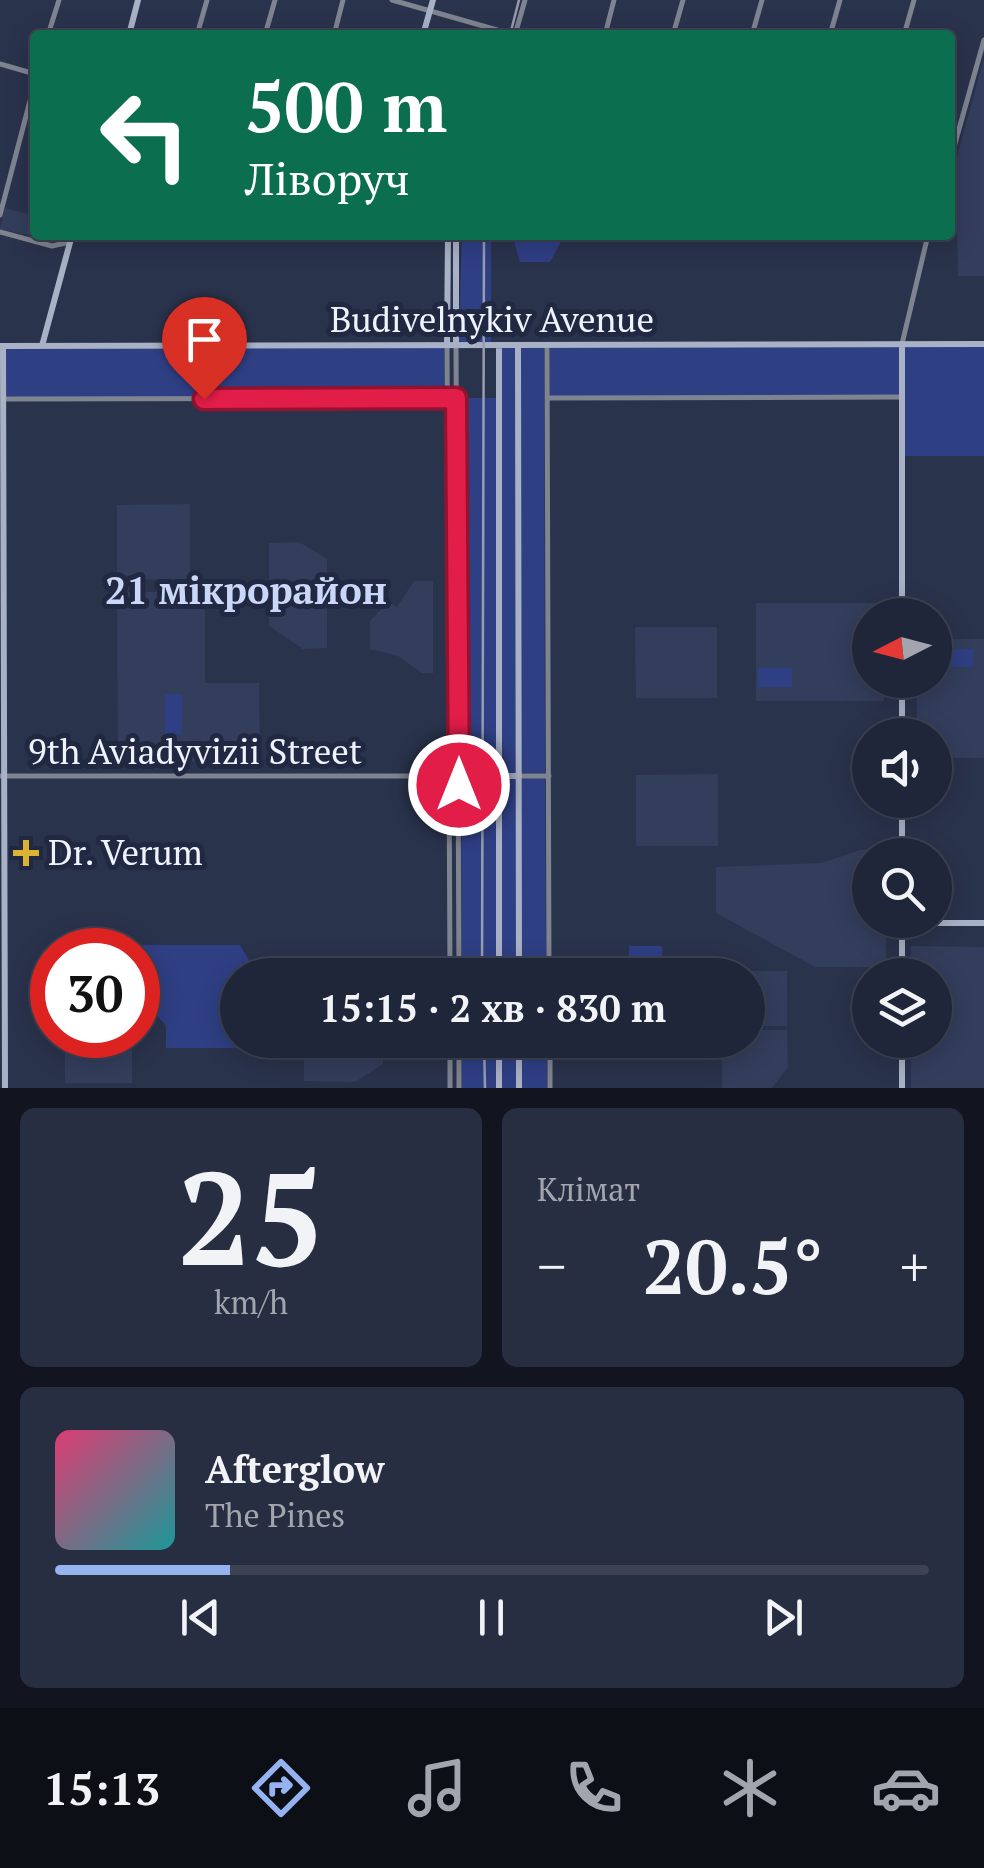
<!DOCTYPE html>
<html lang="uk">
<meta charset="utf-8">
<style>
body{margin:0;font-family:"PT Serif",serif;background:#282e41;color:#f1f3f6;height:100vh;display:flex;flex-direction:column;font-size:38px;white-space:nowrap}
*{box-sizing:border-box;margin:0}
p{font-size:32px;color:#a2a5ae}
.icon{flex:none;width:55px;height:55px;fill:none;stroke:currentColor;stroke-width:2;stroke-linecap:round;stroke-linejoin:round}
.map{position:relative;height:1088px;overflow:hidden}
.sheet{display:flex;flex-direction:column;gap:20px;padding:20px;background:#12151f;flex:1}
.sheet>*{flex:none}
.hud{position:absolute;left:30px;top:30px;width:925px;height:210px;border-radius:10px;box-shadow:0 5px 25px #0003,0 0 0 2px #3d4353;background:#0b6e4f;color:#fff;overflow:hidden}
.needle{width:65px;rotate:264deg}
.buttons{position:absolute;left:852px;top:598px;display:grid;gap:20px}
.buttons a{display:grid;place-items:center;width:100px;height:100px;border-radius:50%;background:#202639;box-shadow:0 5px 25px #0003,0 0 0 2px #3d4353;font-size:50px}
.speed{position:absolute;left:30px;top:928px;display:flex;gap:20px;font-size:50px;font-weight:700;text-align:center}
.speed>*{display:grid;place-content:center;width:130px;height:130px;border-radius:50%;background:#202639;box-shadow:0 5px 25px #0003,0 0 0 2px #3d4353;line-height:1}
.speed .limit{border:15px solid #d22;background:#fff;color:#111}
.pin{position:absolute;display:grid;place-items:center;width:85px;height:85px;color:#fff;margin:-102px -42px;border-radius:50% 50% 50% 0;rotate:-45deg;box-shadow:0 0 10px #0007}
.pin .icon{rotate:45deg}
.me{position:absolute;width:110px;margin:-55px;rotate:0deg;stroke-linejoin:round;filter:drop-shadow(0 0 8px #0008)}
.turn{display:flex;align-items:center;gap:35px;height:210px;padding:0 50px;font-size:45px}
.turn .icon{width:130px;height:130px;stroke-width:2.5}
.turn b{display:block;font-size:70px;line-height:85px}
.big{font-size:75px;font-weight:800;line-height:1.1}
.sheet .widget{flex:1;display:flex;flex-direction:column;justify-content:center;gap:15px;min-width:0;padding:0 35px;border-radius:15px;background:#282e41}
.sheet .dial{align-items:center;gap:0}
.dial b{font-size:130px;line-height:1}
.song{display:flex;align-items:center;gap:30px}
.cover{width:120px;height:120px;border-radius:15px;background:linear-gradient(135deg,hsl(340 70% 55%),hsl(180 70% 35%))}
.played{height:10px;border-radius:5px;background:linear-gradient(90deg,#95b2f1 20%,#3d4353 20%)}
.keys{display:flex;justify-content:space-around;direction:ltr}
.heat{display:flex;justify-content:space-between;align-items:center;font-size:55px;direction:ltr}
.sheet .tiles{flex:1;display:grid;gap:20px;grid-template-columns:1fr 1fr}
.widget:last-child{grid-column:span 2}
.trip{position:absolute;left:220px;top:958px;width:545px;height:100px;border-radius:50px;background:#202639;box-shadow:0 5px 25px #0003,0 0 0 2px #3d4353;font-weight:800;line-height:100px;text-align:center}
.menu{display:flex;height:160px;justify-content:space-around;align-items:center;background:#0d0f17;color:#a2a5ae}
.menu .icon{width:70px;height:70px}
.menu .current{color:#95b2f1}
.menu b{font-size:45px;color:#f1f3f6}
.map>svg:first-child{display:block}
.built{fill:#333e5c}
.green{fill:#2f3f84}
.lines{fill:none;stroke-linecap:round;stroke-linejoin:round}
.street{stroke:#7f8491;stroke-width:5}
.secondary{stroke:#a9b1c6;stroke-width:6}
.tram{stroke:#979dae;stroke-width:2.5}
.route-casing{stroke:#92132f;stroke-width:25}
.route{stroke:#e11d48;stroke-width:18}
.poi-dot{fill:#dbb233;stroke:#212841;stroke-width:4}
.labels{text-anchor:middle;stroke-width:10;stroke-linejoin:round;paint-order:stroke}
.street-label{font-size:35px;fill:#eff3fd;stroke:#212841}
.poi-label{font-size:35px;fill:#eff3fd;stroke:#212841;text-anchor:start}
.neighbourhood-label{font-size:38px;font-weight:bold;fill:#cbd7f8;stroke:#212841}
</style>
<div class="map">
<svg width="984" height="1088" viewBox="0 0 984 1088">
<rect width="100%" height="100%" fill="#2a334c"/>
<!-- built -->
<path class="built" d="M984,58v218h-26l-1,-52 -7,-1v-41z
M5,208l30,8v19h27l-2,7 -60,-13z
M190,504v75l-73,1v-75z
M299,542l28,17v89l-24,1 -34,-23v-83z
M414,581h19v92h-11l-24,-17 -28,-7v-28l18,-19 9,5z
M117,592h78l10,6v85h54l1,78 -142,1z
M756,603h128v12h-14v65h14v21h-128z
M635,627h82v71h-81z
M935,639h49v119h-49v-23h-18v-55h18z
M718,774v72h-82v-71z
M860,850h26v5h-16v65h16v47h-71l-99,-54v-46l106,-4z
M911,946l73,1v141h-73v-48h24v-65h-24z
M721,971h66v55h-39v-51h-27z
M748,1030h39l1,37 -16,21h-50v-48h26z
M65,1035h67v48h-67z
M304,1040h79v24l-28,18 -51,-1z"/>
<!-- green -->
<path class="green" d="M462,235h29v107h-32z
M512,235h52v1l-14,26h-30z
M899,347v48l-349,1v-48z
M905,347h79v109h-79z
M444,348v48l-438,1v-48z
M501,348h15v425h-14z
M521,348h23l1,425h-24z
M459,398h37v375l-35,1z
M449,400h5l1,173h-5z
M938,649h35v18h-35z
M758,668h34v19h-34z
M165,694h17v40h-17z
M461,778h35v197h-34z
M502,778h14v197h-14z
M521,778h24l1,197h-25z
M143,945h97l18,30h-20l2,73h-74v-22l-22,-26z
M629,946h33v21l-33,1z
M462,1040h34v48h-34z
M502,1040h14v48h-14z
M521,1040h26v48h-26z"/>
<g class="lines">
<!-- street -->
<path class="street" d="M392,0l123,35
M48,35l11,-35
M197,35l10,-35
M265,35l10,-35
M334,35l9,-35
M515,35l10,-35
M605,35l9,-35
M673,35l10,-35
M752,35l10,-35
M830,35l10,-35
M904,35l10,-35
M0,64l35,10
M952,154l32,-114
M950,174l3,-20
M0,215l35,-133
M0,232l52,14 18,-4
M902,344l26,-109
M447,345l3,630
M456,345l3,630
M547,345l2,630
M547,398l355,-1
M4,399l452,-1
M0,776h499
M519,776h30
M450,1040v48
M459,1040v48
M550,1040v48"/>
<!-- secondary -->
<path class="secondary" d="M129,35l9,-35
M423,35l10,-35
M452,235l4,7v103
M447,345l1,-110
M499,345v630
M518,345l1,630
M0,346l984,-2
M42,346l30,-111
M3,347l2,741
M902,615v-271
M902,735v-55
M499,776h20
M902,855v-55
M902,921v54
M902,923h82
M499,1040v48
M519,1040v48
M902,1088v-48"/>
<!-- tram -->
<path class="tram" d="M510,35l9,-35
M482,975l2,-740
M484,1040l1,48"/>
</g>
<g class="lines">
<defs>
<path id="route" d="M204,399l252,-1 3,387"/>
</defs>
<!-- route casing -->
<use href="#route" class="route-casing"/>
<!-- route -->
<use href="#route" class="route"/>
</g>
<!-- markers -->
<path class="poi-dot" d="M21 838h10v10h10v10h-10v10h-10v-10h-10v-10h10z"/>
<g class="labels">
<!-- street labels -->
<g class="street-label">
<text x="492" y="332">Budivelnykiv Avenue</text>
<text x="195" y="764">9th Aviadyvizii Street</text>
</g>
<!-- poi labels -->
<g class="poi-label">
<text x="48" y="865">Dr. Verum</text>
</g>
<!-- neighbourhood labels -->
<g class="neighbourhood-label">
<text x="246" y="604">21 мікрорайон</text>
</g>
</g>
</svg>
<div class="buttons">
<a><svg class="needle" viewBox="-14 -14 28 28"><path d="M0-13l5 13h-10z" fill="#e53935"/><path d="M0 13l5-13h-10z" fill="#a2a5ae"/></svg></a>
<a><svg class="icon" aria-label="sound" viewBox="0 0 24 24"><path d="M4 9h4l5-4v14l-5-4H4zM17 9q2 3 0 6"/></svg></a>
<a><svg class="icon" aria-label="search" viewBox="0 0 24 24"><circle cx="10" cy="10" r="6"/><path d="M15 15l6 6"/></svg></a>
<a><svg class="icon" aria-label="layers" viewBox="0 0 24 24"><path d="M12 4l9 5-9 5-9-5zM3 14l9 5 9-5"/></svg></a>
</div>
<div class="speed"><div class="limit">30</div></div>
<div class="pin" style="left:204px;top:399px;background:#d93025"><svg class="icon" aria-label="arrive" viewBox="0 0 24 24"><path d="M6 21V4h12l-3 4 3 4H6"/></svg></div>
<svg class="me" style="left:459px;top:785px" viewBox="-20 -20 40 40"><circle r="17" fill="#e11d48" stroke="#fff" stroke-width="3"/><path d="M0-11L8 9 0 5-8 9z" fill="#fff"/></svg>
<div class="trip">15:15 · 2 хв · 830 m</div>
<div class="hud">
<div class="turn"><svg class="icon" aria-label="left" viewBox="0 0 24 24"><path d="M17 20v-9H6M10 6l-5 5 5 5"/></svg><div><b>500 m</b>Ліворуч</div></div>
</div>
</div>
<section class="sheet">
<div class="tiles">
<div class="widget dial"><b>25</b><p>km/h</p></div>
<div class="widget"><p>Клімат</p>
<div class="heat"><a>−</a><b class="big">20.5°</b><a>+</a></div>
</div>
<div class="widget">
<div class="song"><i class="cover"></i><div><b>Afterglow</b><p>The Pines</p></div></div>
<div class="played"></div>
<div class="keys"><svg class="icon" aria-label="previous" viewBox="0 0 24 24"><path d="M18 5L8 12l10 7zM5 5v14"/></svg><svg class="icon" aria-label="pause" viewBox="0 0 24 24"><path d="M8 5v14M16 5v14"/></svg><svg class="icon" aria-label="next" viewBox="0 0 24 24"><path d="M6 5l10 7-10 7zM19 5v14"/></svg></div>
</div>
</div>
</section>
<nav class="menu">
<b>15:13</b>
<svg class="icon current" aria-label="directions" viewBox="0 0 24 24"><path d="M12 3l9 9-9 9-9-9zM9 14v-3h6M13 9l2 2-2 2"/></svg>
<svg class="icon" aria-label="music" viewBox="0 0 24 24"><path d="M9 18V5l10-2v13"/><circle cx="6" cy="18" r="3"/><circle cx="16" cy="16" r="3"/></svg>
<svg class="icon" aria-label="phone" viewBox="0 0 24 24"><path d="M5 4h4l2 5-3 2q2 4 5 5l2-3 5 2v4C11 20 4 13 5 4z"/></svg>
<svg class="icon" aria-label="climate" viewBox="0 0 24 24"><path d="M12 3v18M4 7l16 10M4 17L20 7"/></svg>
<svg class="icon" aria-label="car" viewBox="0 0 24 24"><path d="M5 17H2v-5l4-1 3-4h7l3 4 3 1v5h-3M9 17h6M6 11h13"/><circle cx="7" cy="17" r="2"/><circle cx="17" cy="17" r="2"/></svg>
</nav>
